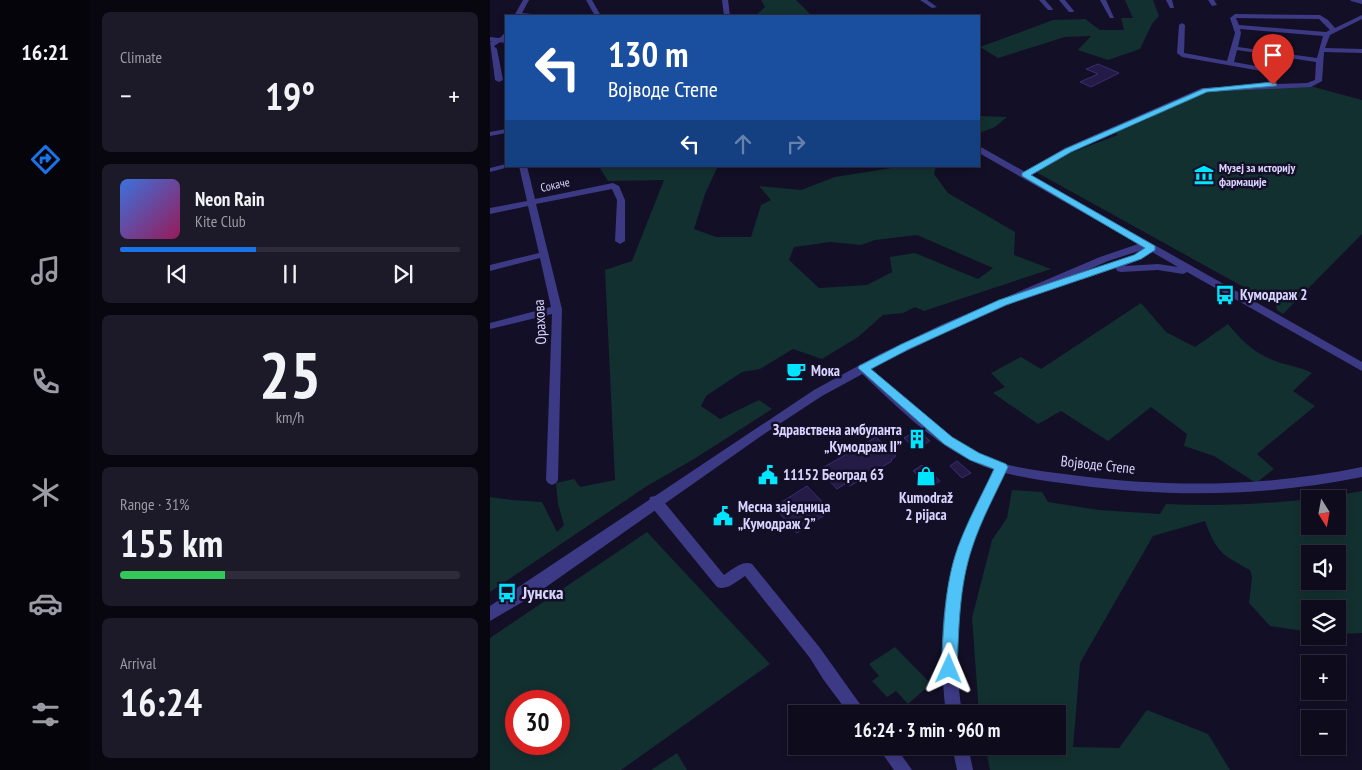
<!DOCTYPE html>
<meta charset="utf-8">
<style>
body{margin:0;font-family:"PT Sans Narrow",sans-serif;background:#1c1929;color:#f1f3f6;height:100vh;display:flex;flex-direction:column;font-size:19px;white-space:nowrap}
*{box-sizing:border-box;margin:0}
p{font-size:16px;color:#9b9ba3}
.icon{flex:none;width:28px;height:28px;fill:none;stroke:currentColor;stroke-width:2;stroke-linecap:round;stroke-linejoin:round}
.map{position:relative;flex:1;overflow:hidden}
.panel{display:flex;flex-direction:column;gap:12px;padding:12px;background:#08060f;width:400px}
.panel>*{flex:none}
.top-card{position:absolute;left:15px;top:15px;width:475px;height:152px;border-radius:0px;box-shadow:0 2px 8px #0003,0 0 0 1px #2e2b3b;background:#1a4fa0;color:#fff;overflow:hidden}
.needle{width:32px;rotate:169deg}
.buttons{position:absolute;left:811px;top:490px;display:grid;gap:10px}
.buttons a{display:grid;place-items:center;width:45px;height:45px;border-radius:0px;background:#0e0b1c;box-shadow:0 2px 8px #0003,0 0 0 1px #2e2b3b;font-size:25px}
.speed{position:absolute;left:15px;top:690px;display:flex;gap:10px;font-size:25px;font-weight:700;text-align:center}
.speed>*{display:grid;place-content:center;width:65px;height:65px;border-radius:50%;background:#0e0b1c;box-shadow:0 2px 8px #0003,0 0 0 1px #2e2b3b;line-height:1}
.speed .limit{border:8px solid #d22;background:#fff;color:#111}
.pin{position:absolute;display:grid;place-items:center;width:42px;height:42px;color:#fff;margin:-51px -21px;border-radius:50% 50% 50% 0;rotate:-45deg;box-shadow:0 0 5px #0007}
.pin .icon{rotate:45deg}
.me{position:absolute;width:55px;margin:-28px;rotate:1deg;stroke-linejoin:round;filter:drop-shadow(0 0 4px #0008)}
.turn{display:flex;align-items:center;gap:18px;height:105px;padding:0 20px;font-size:22px}
.turn .icon{width:65px;height:65px;stroke-width:2.5}
.turn b{display:block;font-size:35px;line-height:42px}
.lanes{display:flex;align-items:center;height:48px;padding:0 20px;background:#0003;justify-content:center;gap:25px;direction:ltr}
.lanes .off{opacity:.35}
.big{font-size:38px;font-weight:700;line-height:1.1}
.panel .widget{flex:1;display:flex;flex-direction:column;justify-content:center;gap:8px;min-width:0;padding:0 18px;border-radius:8px;background:#1c1929}
.panel .dial{align-items:center;gap:0}
.dial b{font-size:65px;line-height:1}
.song{display:flex;align-items:center;gap:15px}
.cover{width:60px;height:60px;border-radius:8px;background:linear-gradient(135deg,hsl(220 70% 55%),hsl(330 70% 35%))}
.played{height:5px;border-radius:2px;background:linear-gradient(90deg,#1a73e8 40%,#2e2b3b 40%)}
.keys{display:flex;justify-content:space-around;direction:ltr}
.heat{display:flex;justify-content:space-between;align-items:center;font-size:28px;direction:ltr}
.charge{height:8px;border-radius:4px;background:linear-gradient(90deg,#34c759 31%,#2e2b3b 0)}
.trip{position:absolute;left:298px;top:705px;width:278px;height:50px;border-radius:0px;background:#0e0b1c;box-shadow:0 2px 8px #0003,0 0 0 1px #2e2b3b;font-weight:700;line-height:50px;text-align:center}
main{display:flex;flex:1;min-height:0}
.tabs{display:flex;flex-direction:column;width:90px;justify-content:space-around;align-items:center;background:#06040b;color:#9b9ba3}
.tabs .icon{width:35px;height:35px}
.tabs .on{color:#1a73e8}
.tabs b{font-size:22px;color:#f1f3f6}
.map>svg:first-child{display:block}
.green{fill:#12302f;fill-rule:evenodd}
.building{fill:#241b47;stroke:#3b2d73}
.lines{fill:none;stroke-linecap:round;stroke-linejoin:round}
.minor{fill:#3d3a85;fill-rule:evenodd}
.tertiary{fill:#3d3a85;fill-rule:evenodd}
.route{fill:#4fc3f7;stroke:#337fa1}
.labels{text-anchor:middle;stroke-width:5;stroke-linejoin:round;paint-order:stroke}
.far-poi-label{font-size:12px;font-weight:bold;fill:#d9d4ff;stroke:#130f26;text-anchor:start}
.far-street-label{font-size:12px;fill:#d9d4ff;stroke:#130f26}
.poi-label{font-size:15px;font-weight:bold;fill:#d9d4ff;stroke:#130f26;text-anchor:start}
.street-label{font-size:15px;fill:#d9d4ff;stroke:#130f26}
.near-poi-label{font-size:18px;font-weight:bold;fill:#d9d4ff;stroke:#130f26;text-anchor:start}
</style>
<main>
<nav class="tabs">
<b>16:21</b>
<svg class="icon on" aria-label="directions" viewBox="0 0 24 24"><path d="M12 3l9 9-9 9-9-9zM9 14v-3h6M13 9l2 2-2 2"/></svg>
<svg class="icon" aria-label="music" viewBox="0 0 24 24"><path d="M9 18V5l10-2v13"/><circle cx="6" cy="18" r="3"/><circle cx="16" cy="16" r="3"/></svg>
<svg class="icon" aria-label="phone" viewBox="0 0 24 24"><path d="M5 4h4l2 5-3 2q2 4 5 5l2-3 5 2v4C11 20 4 13 5 4z"/></svg>
<svg class="icon" aria-label="climate" viewBox="0 0 24 24"><path d="M12 3v18M4 7l16 10M4 17L20 7"/></svg>
<svg class="icon" aria-label="car" viewBox="0 0 24 24"><path d="M5 17H2v-5l4-1 3-4h7l3 4 3 1v5h-3M9 17h6M6 11h13"/><circle cx="7" cy="17" r="2"/><circle cx="17" cy="17" r="2"/></svg>
<svg class="icon" aria-label="filters" viewBox="0 0 24 24"><path d="M4 7h16M4 17h16"/><circle cx="9" cy="7" r="2"/><circle cx="15" cy="17" r="2"/></svg>
</nav>
<section class="panel">
<div class="widget"><p>Climate</p>
<div class="heat"><a>−</a><b class="big">19°</b><a>+</a></div>
</div>
<div class="widget">
<div class="song"><i class="cover"></i><div><b>Neon Rain</b><p>Kite Club</p></div></div>
<div class="played"></div>
<div class="keys"><svg class="icon" aria-label="previous" viewBox="0 0 24 24"><path d="M18 5L8 12l10 7zM5 5v14"/></svg><svg class="icon" aria-label="pause" viewBox="0 0 24 24"><path d="M8 5v14M16 5v14"/></svg><svg class="icon" aria-label="next" viewBox="0 0 24 24"><path d="M6 5l10 7-10 7zM19 5v14"/></svg></div>
</div>
<div class="widget dial"><b>25</b><p>km/h</p></div>
<div class="widget"><p>Range · 31%</p><b class="big">155 km</b><div class="charge"></div></div>
<div class="widget"><p>Arrival</p><b class="big">16:24</b></div>
</section>
<div class="map">
<svg width="872" height="770" viewBox="0 0 872 770">
<rect width="100%" height="100%" fill="#130f26"/>
<!-- green -->
<path class="green" d="M271,0h35l16,16h-57l10,-9z
M635,0h28l6,16 -7,8 -12,25 -32,11 -30,-10 13,-14 -26,1 -67,21 -18,-11 73,-27 32,-1 15,11h24l-3,-12h12z
M820,86l52,14v134l-79,80 -6,-4 -1,-5 -240,-133 26,-16 56,-21 -3,-2 33,-14 -2,-2 67,-27z
M489,116l28,1 -12,10 -16,6z
M120,166h108l-13,28 -11,35 22,8h35l10,-32 10,-5 -12,-14 42,4 34,-13 69,-11h32l-2,8 14,19 67,39 -1,23 37,14 -127,42 -9,-4 -12,6 -20,2 -25,22 -36,22 -29,-10 -33,20 -18,3 -36,24 -5,10 19,13 39,-19 13,9 -78,50 -47,27 -157,106v-95l22,3 30,2 15,30 7,-7 -6,-21 -2,-21 18,-4 6,8 35,-7 -10,-210 27,-9 32,-81 -56,1 -8,-13zM427,235l76,33 -15,11 -63,-26 -25,4 2,15 -25,13 -48,3 -30,-28 5,-13 37,-5 30,3 14,-5z
M651,303l25,29 29,15 33,-23c15,18 27,30 50,38 12,4 23,5 34,11l-19,18 22,15 -58,48 17,15 -18,14 -42,-27 -30,-10 3,-12 -36,-27 -43,34 -47,-30 -23,13 -45,-31 12,-6 -14,-14 30,-16 20,12z
M522,490l30,2 6,10 51,8 61,4 6,-10c66,3 132,-1 196,-13v142l-24,1v-25h-28v23l-40,-6 -21,-23 3,-26 -2,-7c-29,-16 -33,-17 -45,-49l-52,15 -73,127 -7,84 46,1 28,-38 61,24 22,36h-240l-5,-24h71v-32h-77l-7,-96 20,-78 15,-22zM820,499h28v27h-28zM820,554h28v27h-28z
M157,532l123,132 -149,106h-131v-132zM26,701h43v43h-43z
M405,647l36,37 -23,20 -12,-13 -9,6 -15,-16 7,-5 -10,-12z
M187,753l10,17h-36z"/>
<!-- building -->
<path class="building" d="M608,64l21,9 -28,14 -11,-5 18,-8 -12,-5z
M427,430l13,11 -14,8 -12,-11z
M386,437l20,19 -5,4 1,1 -42,25 -3,-3 -10,6 -18,-19z
M467,461l14,12 -9,5 -12,-12z
M432,465l18,16 -9,6 -18,-16z
M317,486l24,25 -34,22 -23,-26z"/>
<g class="lines">
<!-- minor -->
<path class="minor" d="M33,0h6l-7,13 10,1 3,2h-21z
M96,0h6l9,16h-6z
M430,0h7l10,7 -5,1z
M549,0h6l8,9 -1,1h-4z
M569,0h6l9,11 -1,1h-4z
M610,0h6l8,18h-4z
M676,0h6l2,8h-4z
M718,0h6l3,5 -5,1z
M860,0h12v4l-11,-3z
M745,14l85,1 8,5 7,8 27,-13v4l-32,16 -5,13 37,1v4l-38,-1 -2,29 -11,6 -105,5 -135,60 -43,25h-6v-4l43,-25 137,-60 67,-3 -2,-13 -85,-15 -5,-4 2,-28 3,-2 3,2 -1,28 43,8 8,-28 -5,-15zM746,18l83,1 11,11 -4,2 -87,-7zM750,29l83,7 -6,22 -79,-11 3,-14zM747,50l79,12 -1,18 -8,3 -30,1 -5,-15 -38,-7z
M16,31l-1,8 -11,7 3,3 6,31 -4,2 -4,-2 -5,-38 11,-5z
M16,129v4l-16,3v-4z
M16,164v2h7l-23,6v-4z
M29,166h8l8,33 78,-16 6,3 6,14v41l-5,3 -5,-3 2,-41 -5,-11 -76,15 26,105 -4,171 -2,3 -4,2 -4,-2 -2,-3 6,-166 -62,15v-6l61,-16 -11,-49 -50,13v-6l49,-12 -11,-47 -38,8v-6l37,-7z
M373,364l4,1c38,35 75,73 123,94 25,10 55,12 82,16 97,13 193,12 290,-8v10c-95,19 -189,21 -285,8 -24,-3 -48,-6 -72,-12 -12,24 -25,48 -33,74 -18,54 -18,111 -10,167h-16c-7,-57 -6,-113 12,-167 10,-27 23,-52 36,-77 -53,-17 -95,-62 -135,-99l-2,-3 2,-3z
M165,496l5,1 64,78c8,-5 18,-15 28,-11l68,84 47,66h-18l-26,-35 -13,-21 -65,-82c-8,5 -18,15 -28,11l-67,-82 -1,-4 1,-4z
M387,746h18l17,24h-18z
M462,746h16l5,24h-16z"/>
<!-- tertiary -->
<path class="tertiary" d="M232,0h6l2,16h-6z
M0,37l16,2v4l-16,-2z
M489,146l383,216v9l-175,-99 -4,2 -25,-4 -37,2 -4,-1 -1,-3 -35,12 -5,-3 1,-2 57,-20 8,-5 -34,11 -157,69 -63,30 -66,36 -58,38 -228,160 -46,27v-15l324,-216 66,-36 63,-30 157,-67 38,-13 -159,-91zM662,252l26,15 -20,-3 -34,2 18,-7z"/>
</g>
<!-- route -->
<path class="route" d="M783,82l4,3 -2,1 -68,6 -136,60 -40,23 124,71v4l-14,9 -135,46 -97,44 -38,20 81,68 27,16 27,11 2,3c-12,26 -27,53 -36,81 -13,39 -13,80 -15,121l-2,5 -6,2 -5,-2 -3,-5c3,-41 3,-83 17,-122 10,-27 24,-52 36,-78l-24,-9 -26,-16 -86,-76 1,-2 43,-22 97,-44 135,-45 11,-7 -123,-72v-3l43,-24 138,-60z"/>
<!-- icons -->
<defs>
<symbol id="museum-bare" viewBox="-9 -9 18 18"><path d="M0-6L6-3V-2H-6V-3ZM-5-1h2V3h-2ZM-1-1h2V3h-2ZM3-1h2V3H3ZM-6 4H6V6H-6Z" fill="#00e5ff" stroke="#130f26" stroke-width="2.5" paint-order="stroke"/></symbol>
<symbol id="bus-bare" viewBox="-9 -9 18 18"><path d="M-5-6H5V4H4V6H2V4H-2V6H-4V4H-5ZM-3.5-4V0h7V-4ZM-3.5 1.2v1.5H-2V1.2ZM2 1.2v1.5H3.5V1.2Z" fill="#00e5ff" stroke="#130f26" stroke-width="2.5" paint-order="stroke"/></symbol>
<symbol id="cafe-bare" viewBox="-9 -9 18 18"><path d="M-5.5-4.5H6V0H3Q3 3.5 0 3.5H-2.5Q-5.5 3.5-5.5 0ZM3-3.2v2h1.7v-2ZM-6 4.5H4V6H-6Z" fill="#00e5ff" stroke="#130f26" stroke-width="2.5" paint-order="stroke"/></symbol>
<symbol id="building-bare" viewBox="-9 -9 18 18"><path d="M-4-6H4V6H1V3H-1V6H-4ZM-2.5-4.3h1.7v1.8h-1.7ZM.8-4.3h1.7v1.8H.8ZM-2.5-1h1.7V.8h-1.7ZM.8-1h1.7V.8H.8Z" fill="#00e5ff" stroke="#130f26" stroke-width="2.5" paint-order="stroke"/></symbol>
<symbol id="civic-bare" viewBox="-9 -9 18 18"><path d="M-.6-6.5H3V-4.5H.6V-3L4-1V1h2V6H-6V1h2V-1L-.6-3ZM-1.2 2.5V6h2.4V2.5Z" fill="#00e5ff" stroke="#130f26" stroke-width="2.5" paint-order="stroke"/></symbol>
<symbol id="shop-bare" viewBox="-9 -9 18 18"><path d="M-5-2.5h2.3a2.7 3.5 0 0 1 5.4 0H5L5.5 6h-11ZM-1.5-2.5h3a1.5 2.3 0 0 0-3 0Z" fill="#00e5ff" stroke="#130f26" stroke-width="2.5" paint-order="stroke"/></symbol>
</defs>
<g fill-rule="evenodd">
<use href="#museum-bare" x="700" y="161" width="28" height="28"/>
<use href="#bus-bare" x="721" y="281" width="28" height="28"/>
<use href="#cafe-bare" x="292" y="357" width="28" height="28"/>
<use href="#building-bare" x="413" y="425" width="28" height="28"/>
<use href="#civic-bare" x="264" y="461" width="28" height="28"/>
<use href="#shop-bare" x="422" y="462" width="28" height="28"/>
<use href="#civic-bare" x="219" y="502" width="28" height="28"/>
<use href="#bus-bare" x="3" y="579" width="28" height="28"/>
</g>
<g class="labels">
<!-- far-poi labels -->
<g class="far-poi-label">
<text x="729" y="172">Музеј за историју<tspan x="729" dy="14">фармације</tspan></text>
</g>
<!-- far-street labels -->
<g class="far-street-label">
<text transform="translate(65 185) rotate(-12)" y="4">Сокаче</text>
</g>
<!-- poi labels -->
<g class="poi-label">
<text x="750" y="300">Кумодраж 2</text>
<text x="321" y="376">Мока</text>
<text x="412" y="435" text-anchor="end">Здравствена амбуланта<tspan x="412" dy="17">„Кумодраж II”</tspan></text>
<text x="293" y="480">11152 Београд 63</text>
<text x="436" y="503" text-anchor="middle">Kumodraž<tspan x="436" dy="17">2 pijaca</tspan></text>
<text x="248" y="512">Месна заједница<tspan x="248" dy="17">„Кумодраж 2”</tspan></text>
</g>
<!-- street labels -->
<g class="street-label">
<text transform="translate(50 322) rotate(-93)" y="5">Орахова</text>
<text transform="translate(608 465) rotate(6)" y="5">Војводе Степе</text>
</g>
<!-- near-poi labels -->
<g class="near-poi-label">
<text x="32" y="599">Јунска</text>
</g>
</g>
</svg>
<div class="buttons">
<a><svg class="needle" viewBox="-14 -14 28 28"><path d="M0-13l5 13h-10z" fill="#e53935"/><path d="M0 13l5-13h-10z" fill="#9b9ba3"/></svg></a>
<a><svg class="icon" aria-label="sound" viewBox="0 0 24 24"><path d="M4 9h4l5-4v14l-5-4H4zM17 9q2 3 0 6"/></svg></a>
<a><svg class="icon" aria-label="layers" viewBox="0 0 24 24"><path d="M12 4l9 5-9 5-9-5zM3 14l9 5 9-5"/></svg></a>
<a>+</a>
<a>−</a>
</div>
<div class="speed"><div class="limit">30</div></div>
<div class="pin" style="left:783px;top:85px;background:#d93025"><svg class="icon" aria-label="arrive" viewBox="0 0 24 24"><path d="M6 21V4h12l-3 4 3 4H6"/></svg></div>
<svg class="me" style="left:459px;top:669px" viewBox="-20 -20 40 40"><path d="M0-17L14 15 0 8-14 15z" fill="#4fc3f7" stroke="#fff" stroke-width="4"/></svg>
<div class="trip">16:24 · 3 min · 960 m</div>
<div class="top-card">
<div class="turn"><svg class="icon" aria-label="left" viewBox="0 0 24 24"><path d="M17 20v-9H6M10 6l-5 5 5 5"/></svg><div><b>130 m</b>Војводе Степе</div></div>
<div class="lanes"><svg class="icon" aria-label="left" viewBox="0 0 24 24"><path d="M17 20v-9H6M10 6l-5 5 5 5"/></svg><svg class="icon off" aria-label="ahead" viewBox="0 0 24 24"><path d="M12 20V5M6 11l6-6 6 6"/></svg><svg class="icon off" aria-label="right" viewBox="0 0 24 24"><path d="M7 20v-9h11M14 6l5 5-5 5"/></svg></div>
</div>
</div>
</main>
